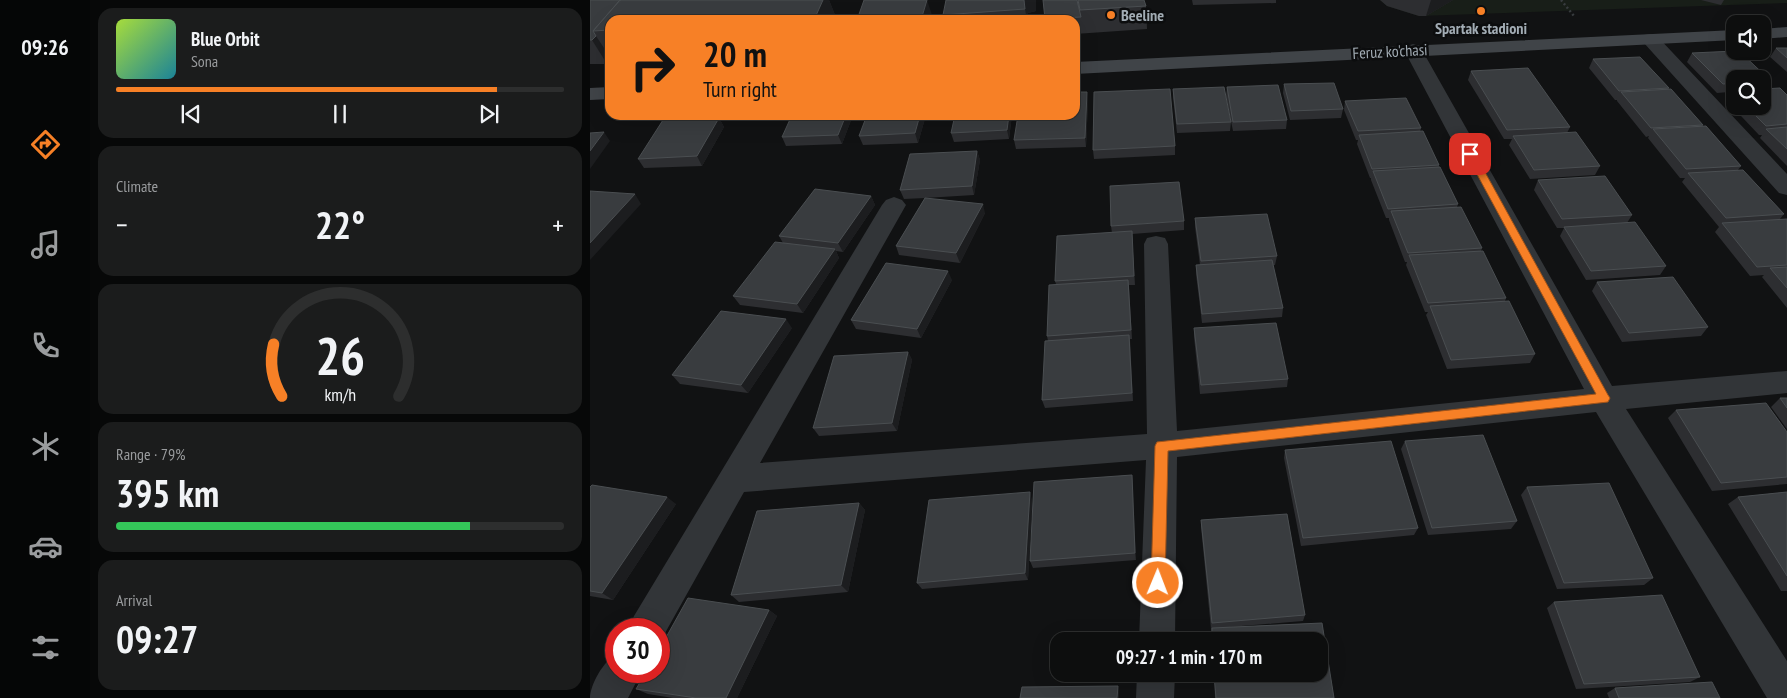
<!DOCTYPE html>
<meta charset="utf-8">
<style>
body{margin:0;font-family:"PT Sans Narrow",sans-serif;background:#1b1c1c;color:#f1f3f6;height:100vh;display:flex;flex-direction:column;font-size:19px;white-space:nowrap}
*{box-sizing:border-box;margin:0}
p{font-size:16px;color:#9a9c9e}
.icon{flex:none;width:28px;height:28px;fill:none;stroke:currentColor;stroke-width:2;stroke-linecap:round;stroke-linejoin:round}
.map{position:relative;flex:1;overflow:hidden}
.panel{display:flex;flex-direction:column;gap:8px;padding:8px;background:#070808;width:500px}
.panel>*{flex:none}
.hud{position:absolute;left:15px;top:15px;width:475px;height:105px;border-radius:15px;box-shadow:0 5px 20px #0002,0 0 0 1px #2d2e2e;background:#f78026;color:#111;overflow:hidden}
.buttons{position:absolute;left:1136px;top:15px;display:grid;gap:10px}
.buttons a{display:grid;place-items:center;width:45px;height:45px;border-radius:10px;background:#0d0e0e;box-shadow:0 5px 20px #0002,0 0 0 1px #2d2e2e;font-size:25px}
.speed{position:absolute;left:15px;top:618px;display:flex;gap:10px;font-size:25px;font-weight:700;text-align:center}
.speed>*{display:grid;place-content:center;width:65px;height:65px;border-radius:50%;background:#0d0e0e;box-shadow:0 5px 20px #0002,0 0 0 1px #2d2e2e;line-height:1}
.speed .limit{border:8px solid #d22;background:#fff;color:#111}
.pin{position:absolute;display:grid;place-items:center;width:42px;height:42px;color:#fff;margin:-21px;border-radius:10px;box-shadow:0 2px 8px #0006}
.me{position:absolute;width:55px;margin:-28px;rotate:1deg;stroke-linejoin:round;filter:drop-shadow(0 0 4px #0008)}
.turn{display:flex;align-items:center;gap:18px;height:105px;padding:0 15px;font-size:22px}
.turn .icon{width:65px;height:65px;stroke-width:2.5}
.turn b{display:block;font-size:35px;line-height:42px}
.big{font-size:38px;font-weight:600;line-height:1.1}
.panel .card{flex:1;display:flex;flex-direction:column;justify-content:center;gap:8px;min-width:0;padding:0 18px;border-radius:15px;background:#1b1c1c}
.panel .dial{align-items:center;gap:0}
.dial svg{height:130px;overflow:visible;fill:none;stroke:#2d2e2e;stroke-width:7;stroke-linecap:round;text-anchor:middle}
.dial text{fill:#f1f3f6;stroke:none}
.song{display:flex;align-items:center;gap:15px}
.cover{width:60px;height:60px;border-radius:8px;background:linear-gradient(135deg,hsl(80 70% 55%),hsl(190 70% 35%))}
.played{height:5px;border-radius:2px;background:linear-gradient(90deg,#f78026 85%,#2d2e2e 85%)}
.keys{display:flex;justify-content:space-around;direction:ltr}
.heat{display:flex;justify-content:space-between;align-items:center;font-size:28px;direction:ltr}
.charge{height:8px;border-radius:4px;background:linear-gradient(90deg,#34c759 79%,#2d2e2e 0)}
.trip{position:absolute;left:460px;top:632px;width:278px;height:50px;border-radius:15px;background:#0d0e0e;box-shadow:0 5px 20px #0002,0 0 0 1px #2d2e2e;font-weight:600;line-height:50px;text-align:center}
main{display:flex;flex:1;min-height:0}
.tab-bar{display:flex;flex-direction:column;width:90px;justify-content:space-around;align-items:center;background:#050606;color:#9a9c9e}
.tab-bar .icon{width:35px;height:35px}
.tab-bar .active{color:#f78026}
.tab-bar b{font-size:22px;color:#f1f3f6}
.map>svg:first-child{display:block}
.green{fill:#181e18}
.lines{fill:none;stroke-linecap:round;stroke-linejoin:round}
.path{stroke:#383c3f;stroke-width:2.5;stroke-dasharray:2 2.5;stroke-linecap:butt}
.street{fill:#323538;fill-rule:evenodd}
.secondary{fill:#404448;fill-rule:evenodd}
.wall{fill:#2d2e31;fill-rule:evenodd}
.shaded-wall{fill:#1c1d1f}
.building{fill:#393c3f;stroke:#4a4e51}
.route{fill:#f78026;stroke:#a15319}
.poi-dot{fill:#f78026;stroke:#0c0d0e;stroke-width:2}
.labels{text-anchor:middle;stroke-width:5;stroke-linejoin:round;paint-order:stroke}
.far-poi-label{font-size:16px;font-weight:bold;fill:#a2acb4;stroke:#0c0d0e;text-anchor:start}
.far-street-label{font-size:16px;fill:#a2acb4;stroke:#0c0d0e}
</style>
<main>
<nav class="tab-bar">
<b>09:26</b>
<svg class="icon active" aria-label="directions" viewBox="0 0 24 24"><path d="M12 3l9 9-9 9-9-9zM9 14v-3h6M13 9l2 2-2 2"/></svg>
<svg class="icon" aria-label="music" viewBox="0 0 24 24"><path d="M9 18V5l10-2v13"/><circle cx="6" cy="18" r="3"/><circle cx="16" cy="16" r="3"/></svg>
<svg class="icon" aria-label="phone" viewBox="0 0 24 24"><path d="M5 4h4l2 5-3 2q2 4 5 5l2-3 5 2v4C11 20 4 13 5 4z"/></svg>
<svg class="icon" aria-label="climate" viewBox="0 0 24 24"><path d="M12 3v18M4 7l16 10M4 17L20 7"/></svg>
<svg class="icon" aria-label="car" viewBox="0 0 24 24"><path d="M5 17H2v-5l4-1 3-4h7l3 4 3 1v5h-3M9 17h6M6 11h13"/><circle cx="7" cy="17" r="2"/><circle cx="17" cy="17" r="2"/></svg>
<svg class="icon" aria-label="filters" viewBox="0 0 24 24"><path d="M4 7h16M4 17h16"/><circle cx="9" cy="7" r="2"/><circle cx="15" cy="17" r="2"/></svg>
</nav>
<section class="panel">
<div class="card">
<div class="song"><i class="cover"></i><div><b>Blue Orbit</b><p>Sona</p></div></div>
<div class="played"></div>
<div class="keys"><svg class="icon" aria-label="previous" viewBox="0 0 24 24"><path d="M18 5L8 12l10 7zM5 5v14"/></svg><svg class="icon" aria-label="pause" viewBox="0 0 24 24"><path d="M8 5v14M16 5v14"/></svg><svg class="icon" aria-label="next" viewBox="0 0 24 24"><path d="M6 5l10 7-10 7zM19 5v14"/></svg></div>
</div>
<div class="card"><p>Climate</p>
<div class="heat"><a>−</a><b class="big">22°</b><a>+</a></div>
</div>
<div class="card dial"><svg viewBox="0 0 100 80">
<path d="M14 69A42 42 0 1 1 86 69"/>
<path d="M14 69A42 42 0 0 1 9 37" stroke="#f78026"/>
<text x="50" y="56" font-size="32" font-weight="700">26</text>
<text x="50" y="72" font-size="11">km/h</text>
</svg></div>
<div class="card"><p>Range · 79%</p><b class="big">395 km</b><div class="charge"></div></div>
<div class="card"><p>Arrival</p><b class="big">09:27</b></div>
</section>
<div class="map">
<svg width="1197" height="698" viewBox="0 0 1197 698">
<rect width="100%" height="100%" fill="#111213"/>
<!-- green -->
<path class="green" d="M790,0h407v3l-368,13 -32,-10z"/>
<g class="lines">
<!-- path -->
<path class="path" d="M971,0l13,16"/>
<!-- street -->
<path class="street" d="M1060,34l6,1 131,139v21l-8,-2 -135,-150 -3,-4 3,-4z
M823,44l6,2 3,4 190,336 175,-15v22l-161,16 161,252v37h-20l-171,-286 -419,45 -2,184h-36l7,-181 -402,32 -84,150 -1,-13h-30l5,-13 248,-411 4,-5 8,-3 8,3 4,5 -146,258 387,-29 -3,-190 3,-6 9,-2 9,2 3,6 9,187 407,-42 -180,-339 3,-4z
M26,655v16h26l-14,27h-38c0,-13 14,-38 26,-43z
M547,674h38l-1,24h-38z"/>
<!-- secondary -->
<path class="secondary" d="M1197,27v10l-25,2v-10z
M1145,30v10l-660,34v-12z
M20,87v12l-20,1v-12z"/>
</g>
<!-- wall -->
<path class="wall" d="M0,0h239l8,20h-227v41l-3,3h-17z
M356,0h90v11l-8,2v7h-84l-1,-5z
M453,0l103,6 1,23 -72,5v-14h-30z
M602,0h84v3l-83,2z
M790,0h73l-27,16h-7l-32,-10z
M1111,0h23l-3,5z
M1186,48h11v24l-17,-15z
M1102,53l79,28 -5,7 21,7v71l-27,-28 2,-3h-3l-34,-36 4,-7 -12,1 -30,-31zM1145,79h27v27h-27z
M1003,59l76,29 -1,2 35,35 -1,2 39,39 -3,4 46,44 -4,5h7v89l-25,-31 2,-2 -14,1 -35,-44 4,-5 -37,-45 3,-4h-5l-32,-40 1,-2 -3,1 -29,-36v-1h-2l-26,-32z
M881,71l99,56 -3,6 33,33 -5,9 -65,4 -21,-34 3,-6h-8l-36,-59z
M694,84l59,25 -2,9 -51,2 -7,-27z
M637,87l60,33 -1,9 -53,2 -7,-35z
M583,89l58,33 -1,9 -53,2 -4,-35z
M498,101l-2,46 -70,2 -2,-9z
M755,101l76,27 -1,4 19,33v2l19,37 -1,3 25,41 -1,3 25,47 -1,3 30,53 -5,9 -83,6 -21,-54 2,-3h-3l-19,-47 1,-3h-2l-16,-42v-2h-3l-15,-38v-2h-1l-13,-34 1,-4h-2l-12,-30z
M263,115l-11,29 -56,2 -4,-9z
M277,115h59l-8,28 -55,2 -4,-9z
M422,115l-3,24 -55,3 -3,-9z
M129,118l5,9 -22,39 -58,2 -6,-9z
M585,146v9l-81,4 -1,-9z
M387,151l3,9 -6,35 -49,3 60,15 -25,50 -61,-8 -3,-9 29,-48 -21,1 -4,-9z
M948,180l94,35 -5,8 39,43 -6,9 -74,5 -26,-44 4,-8h-7l-23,-38z
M281,196l4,9 -32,47 -7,-1 3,7 -36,55 -63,-8 -7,-9 50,-53 -4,-7z
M605,218l82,38 -2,9h-2l10,43 -1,9 -80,6 -6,-49v-9h4l-5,-38z
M594,221v9l-52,4 3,51h-6l3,54h-2l3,62 -88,7 -3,-8 6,-59 -1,-5 9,-52 -1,-3 57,-48 -1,-7z
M362,280l-31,58 -65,-9 -5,-9z
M1007,282l111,45 -7,9 -79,6 -30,-51z
M202,328l-44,65 -68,-9 -8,-9z
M604,328l94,51 -1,8 -87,7 -6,-57z
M318,352l4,8 -15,71 -78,5 -6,-8z
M1190,398h7v31l-16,-22z
M1086,410l111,22v52l-75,7 -44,-73z
M815,441l112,80 -6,8 -83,6 -27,-86z
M695,450l133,78 -4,7 -113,11 -17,-88z
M542,475l4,85 -103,8 -3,-7z
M0,487l86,17 -63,96 -23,-4z
M937,487l126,91 -9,7 -87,4 -36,-94z
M1197,492v99h-6l-53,-87 10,-7z
M442,500l-4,80 -106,9 -5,-6z
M269,503l6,7 -17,82 -109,10 -8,-7z
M697,514l18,101 -2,6 -74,6 93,-4 12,75h-119l-1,-24h105v-33h-107l-1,-12 -10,-102v-7z
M964,602l146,75 -10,5 -114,7 -29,-81z
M179,610l8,6 -40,82h-64l-25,-4 -12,-5z
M1025,688l105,10h-111l-2,-5z"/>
<!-- shaded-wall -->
<path class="shaded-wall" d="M233,0h6l8,20h-23z
M337,0l5,15 -2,5h-9z
M434,0h12v11l-8,2v7h-1l-2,-11z
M841,0h22l-27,16z
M6,36l14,21v4l-3,3 -15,-24z
M497,92l1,9 -2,46 -1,-9z
M256,115h7l-11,29 -4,-9z
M330,115h6l-8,28 -3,-10z
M419,115h3l-3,24 -2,-9z
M129,118l5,9 -22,39 -5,-10z
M14,132l6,9 -20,28v-18z
M387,151l3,9 -6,35 -2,-9z
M45,194l6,10 -51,56v-17z
M281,196l4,9 -32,47 -5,-9z
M393,204l2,9 -25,50 -4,-10z
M245,249l4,9 -36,55 -6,-9z
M358,271l4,9 -31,58 -4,-9z
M196,319l6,9 -44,65 -7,-8z
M318,352l4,8 -15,71 -5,-8z
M542,475l1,7 3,78 -1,-7z
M440,492l2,8 -4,80 -3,-7z
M77,497l9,7 -63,96 -11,-7z
M269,503l6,7 -17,82 -7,-7z
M179,610l8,6 -40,82h-11z
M528,686l1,5v7h-2z"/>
<!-- building -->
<path class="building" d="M0,0h31h-1l-27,31 3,5 -4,4h-2z
M30,0h203l-9,20h-204v10l-17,1z
M274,0h63l-6,20h-64z
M356,0h78l1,9 -82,6z
M453,0h34l4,17 -36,2z
M488,0h66l2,6 -66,4z
M1186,48h11v10z
M1145,51h4l32,30 -9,1v-3h-27v4l-12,1 -31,-31z
M1050,57l29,31 -50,3 -26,-32z
M938,68l42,59 -63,3 -36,-59z
M744,83l9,26 -52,2 -7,-27z
M688,85l9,35 -54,2 -6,-35z
M634,87l7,35 -54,2 -4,-35z
M1190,88l7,7v29l-21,2 -20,-20h16v-17z
M580,89l5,57 -82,4 1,-58z
M1081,89l32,36 -52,3 -30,-36z
M1140,90h5v5z
M485,92h12l-2,46 -71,2 4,-25h57z
M816,98l15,30 -63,3 -13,-30z
M202,115h54l-8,20 -56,2z
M277,115h53l-5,18 -56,3z
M365,115h54l-2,15 -56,3z
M129,118l-22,38 -59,3 25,-39z
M1116,126l35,40 -55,3 -33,-40z
M1197,127v22l-21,-20z
M833,131l16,34 -67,4 -13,-34z
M14,132l-14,19v-18z
M986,132l24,34 -66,4 -21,-34z
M387,151l-5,35 -72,4 10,-36z
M850,167l18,37 -70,5 -15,-38z
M1153,170l41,44 -58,4 -38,-45z
M1015,176l27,39 -70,4 -24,-39z
M589,182l5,39 -73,5 -1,-40z
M225,189l56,7 -33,47 -59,-7z
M0,191l45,3 -45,49z
M335,198l58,6 -27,49 -60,-7z
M871,207l21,41 -74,5 -17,-42z
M677,214l10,42 -76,5 -6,-43z
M1197,219v46l-30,2 -35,-44z
M1045,222l31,44 -75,5 -27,-44z
M542,231l2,45 -79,5 2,-45z
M185,242l60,7 -38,55 -64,-8z
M893,251l23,47 -78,5 -19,-48z
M682,260l11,48 -81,6 -6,-49z
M296,263l62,8 -31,58 -66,-9z
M1197,267v21l-17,-20z
M1083,277l35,50 -79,6 -32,-51z
M538,280l3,50 -84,6 2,-51z
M919,301l26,53 -84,6 -21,-54z
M131,311l65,8 -45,66 -69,-10z
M686,323l12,56 -87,6 -7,-57z
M539,335l3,58 -90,7 3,-59z
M318,352l-16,71 -79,5 21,-72z
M1190,398h7v10z
M1176,403l21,29v45l-66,6 -45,-73z
M893,435l34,86 -85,7 -27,-87z
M801,441l27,87 -115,10 -18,-88z
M542,475l3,78 -105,8 4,-79z
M1019,483l44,95 -89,5 -37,-96z
M2,485l75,12 -65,96 -12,-2v-104z
M440,492l-5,81 -108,10 12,-83z
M1197,492v84l-49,-79z
M269,503l-18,82 -110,10 26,-84z
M697,514l18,101 -93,8 -11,-103z
M1072,595l38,82 -116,7 -30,-82z
M98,598l81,12 -43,88h-30l-60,-9 11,-18h12v-21z
M732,623l12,75h-118l-2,-24h105v-33h-107v-13z
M1122,682l8,16h-101l-4,-10z
M528,686l-1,12h-97l2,-11z"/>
<!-- route -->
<path class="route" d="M880,152l5,2 133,241 2,3 -2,4 -440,49 -3,132 -2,5 -5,2 -5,-2 -2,-5 4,-137 2,-4 439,-48 -130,-240z"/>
<!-- markers -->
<g class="poi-dot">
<circle cx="891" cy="11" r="5"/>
<circle cx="521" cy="15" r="5"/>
</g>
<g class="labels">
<!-- far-poi labels -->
<g class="far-poi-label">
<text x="531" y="21">Beeline</text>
<text x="891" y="34" text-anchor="middle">Spartak stadioni</text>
</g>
<!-- far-street labels -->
<g class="far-street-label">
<text transform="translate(800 51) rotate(-3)" y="6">Feruz ko'chasi</text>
</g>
</g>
</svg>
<div class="buttons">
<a><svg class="icon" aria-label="sound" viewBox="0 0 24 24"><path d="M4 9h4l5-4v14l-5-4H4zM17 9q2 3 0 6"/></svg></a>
<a><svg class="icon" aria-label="search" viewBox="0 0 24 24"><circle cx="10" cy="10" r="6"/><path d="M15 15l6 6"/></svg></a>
</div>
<div class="speed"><div class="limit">30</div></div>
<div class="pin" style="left:880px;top:154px;background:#d93025"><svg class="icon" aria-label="arrive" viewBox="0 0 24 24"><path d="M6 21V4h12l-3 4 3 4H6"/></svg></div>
<svg class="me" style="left:568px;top:583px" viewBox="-20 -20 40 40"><circle r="17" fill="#f78026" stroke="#fff" stroke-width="3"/><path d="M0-11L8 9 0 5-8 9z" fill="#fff"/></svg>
<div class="trip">09:27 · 1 min · 170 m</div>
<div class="hud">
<div class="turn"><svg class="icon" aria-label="right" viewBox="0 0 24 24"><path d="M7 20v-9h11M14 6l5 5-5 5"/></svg><div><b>20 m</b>Turn right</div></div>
</div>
</div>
</main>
